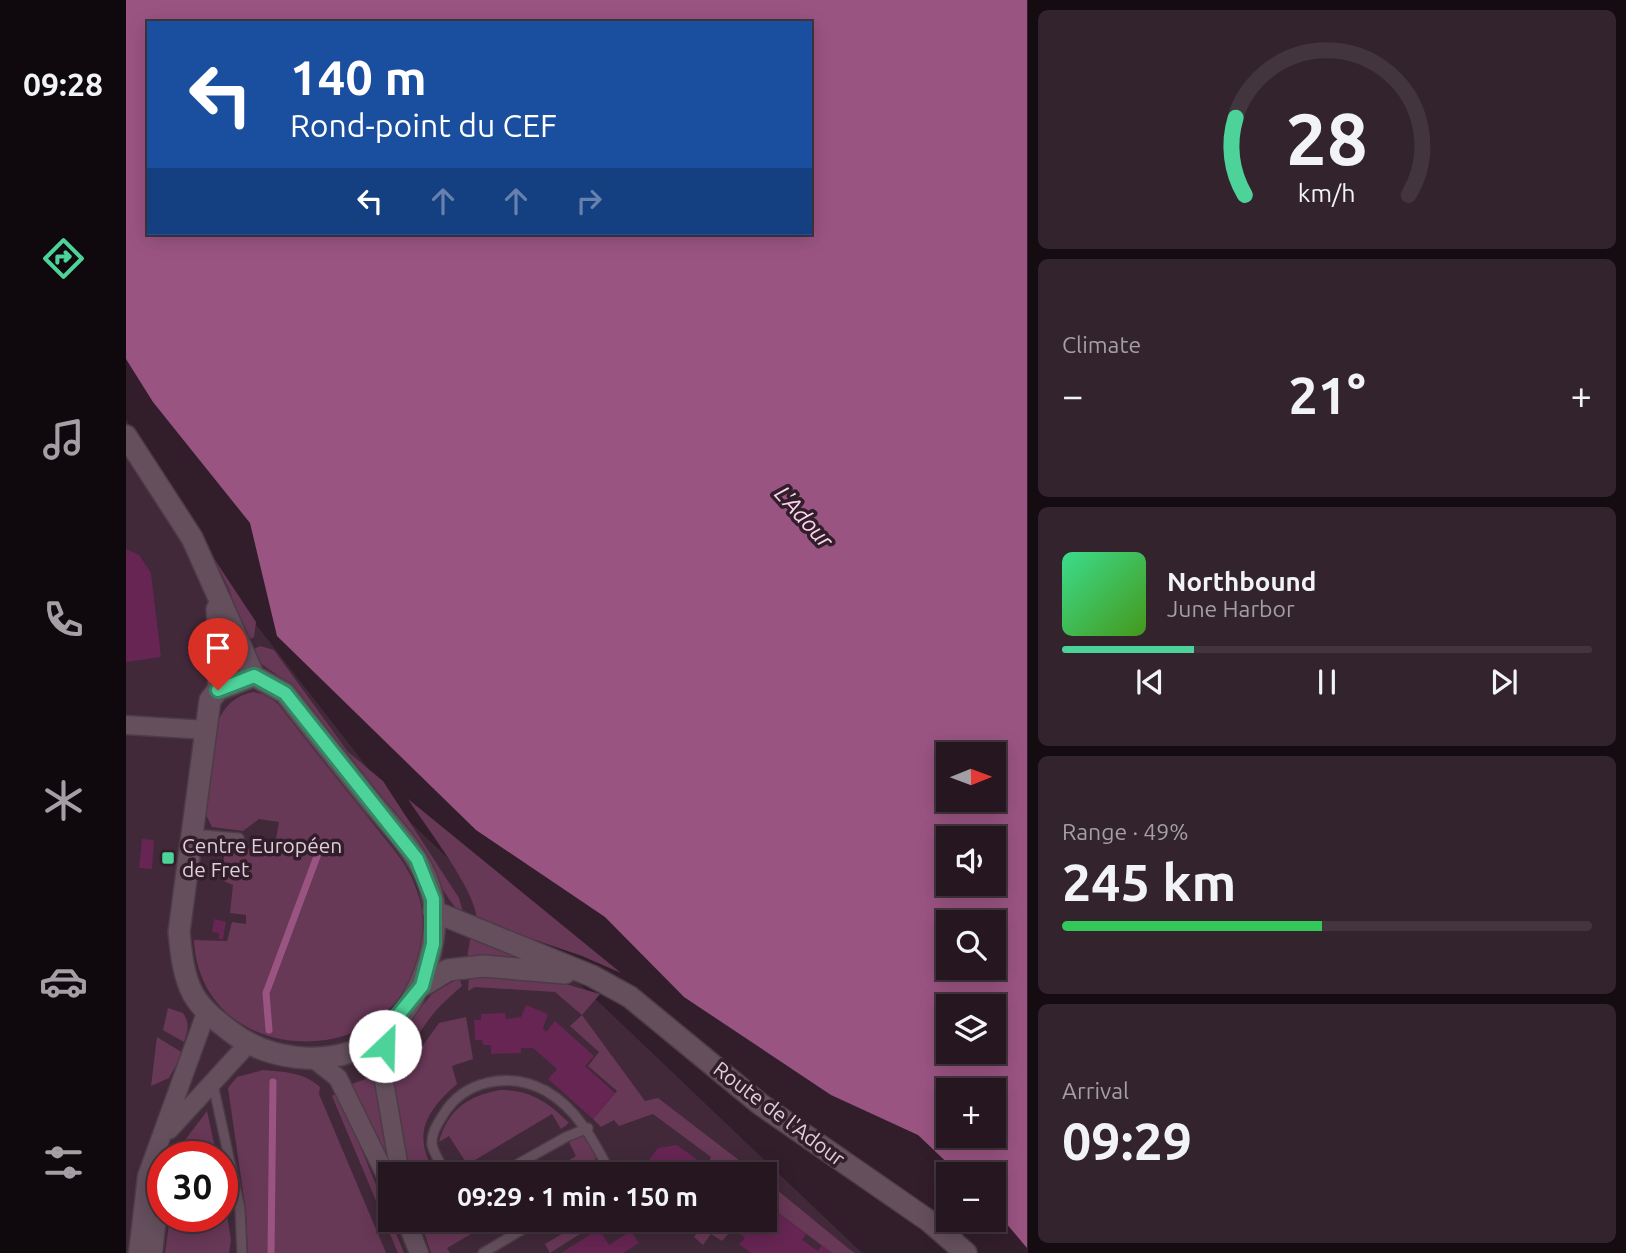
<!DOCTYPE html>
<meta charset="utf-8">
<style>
body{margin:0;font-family:Ubuntu,sans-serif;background:#32232d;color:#f1f3f6;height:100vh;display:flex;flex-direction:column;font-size:26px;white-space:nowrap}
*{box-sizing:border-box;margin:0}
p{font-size:23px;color:#a49fa5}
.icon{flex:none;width:38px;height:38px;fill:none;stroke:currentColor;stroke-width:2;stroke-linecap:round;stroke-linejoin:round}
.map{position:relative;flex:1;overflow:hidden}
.details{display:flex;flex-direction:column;gap:10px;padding:10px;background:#150c12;width:598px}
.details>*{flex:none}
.banner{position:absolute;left:21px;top:21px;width:665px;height:214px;border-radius:0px;box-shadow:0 4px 18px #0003,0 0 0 2px #42353e;background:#1a4fa0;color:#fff;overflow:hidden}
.needle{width:46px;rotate:89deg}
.buttons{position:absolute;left:810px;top:742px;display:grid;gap:14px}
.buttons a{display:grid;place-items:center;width:70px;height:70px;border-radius:0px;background:#261620;box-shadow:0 4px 18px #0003,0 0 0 2px #42353e;font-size:35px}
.speed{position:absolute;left:21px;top:1141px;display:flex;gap:14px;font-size:35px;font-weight:700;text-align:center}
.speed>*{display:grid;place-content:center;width:91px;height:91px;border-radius:50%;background:#261620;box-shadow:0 4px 18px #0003,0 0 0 2px #42353e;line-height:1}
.speed .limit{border:10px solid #d22;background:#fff;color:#111}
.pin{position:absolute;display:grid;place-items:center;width:60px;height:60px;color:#fff;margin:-72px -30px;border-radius:50% 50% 50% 0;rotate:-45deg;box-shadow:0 0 7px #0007}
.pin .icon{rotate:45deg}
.me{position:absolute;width:77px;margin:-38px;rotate:24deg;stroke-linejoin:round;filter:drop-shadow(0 0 5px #0008)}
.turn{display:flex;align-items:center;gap:24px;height:147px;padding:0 28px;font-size:32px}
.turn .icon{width:91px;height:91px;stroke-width:2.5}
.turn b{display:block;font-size:49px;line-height:60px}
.lanes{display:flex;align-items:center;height:66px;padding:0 28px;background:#0003;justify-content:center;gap:35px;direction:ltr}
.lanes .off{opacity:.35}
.big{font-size:52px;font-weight:700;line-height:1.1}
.details .tile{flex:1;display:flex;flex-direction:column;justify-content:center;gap:10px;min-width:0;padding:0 24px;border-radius:10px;background:#32232d}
.details .dial{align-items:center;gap:0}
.dial svg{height:182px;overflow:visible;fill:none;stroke:#42353e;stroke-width:7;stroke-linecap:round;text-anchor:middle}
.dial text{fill:#f1f3f6;stroke:none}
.song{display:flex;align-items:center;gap:21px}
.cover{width:84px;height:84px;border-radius:10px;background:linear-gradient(135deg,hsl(150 70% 55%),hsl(100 70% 35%))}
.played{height:7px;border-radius:4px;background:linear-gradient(90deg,#4dd39a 25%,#42353e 25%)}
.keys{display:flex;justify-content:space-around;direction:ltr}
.heat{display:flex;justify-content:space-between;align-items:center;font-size:38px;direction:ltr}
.charge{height:10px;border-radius:5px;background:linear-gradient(90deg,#34c759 49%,#42353e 0)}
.trip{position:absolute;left:252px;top:1162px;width:399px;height:70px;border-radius:0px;background:#261620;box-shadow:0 4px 18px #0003,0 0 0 2px #42353e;font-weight:700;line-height:70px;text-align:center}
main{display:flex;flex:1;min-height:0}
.tab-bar{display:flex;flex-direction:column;width:126px;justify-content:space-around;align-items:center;background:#0f090d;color:#a49fa5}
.tab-bar .icon{width:49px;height:49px}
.tab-bar .active{color:#4dd39a}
.tab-bar b{font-size:32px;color:#f1f3f6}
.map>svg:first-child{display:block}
.built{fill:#412939;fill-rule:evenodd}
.green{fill:#683857}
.water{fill:#9a5482;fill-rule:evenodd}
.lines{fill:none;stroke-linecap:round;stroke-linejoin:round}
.stream{stroke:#9a5482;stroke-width:7}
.building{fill:#672553}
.lane-casing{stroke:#4c3c46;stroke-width:12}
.street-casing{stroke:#4c3c46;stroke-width:21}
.secondary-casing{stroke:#4c3c46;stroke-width:24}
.lane{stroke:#654f5d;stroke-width:9}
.street{stroke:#654f5d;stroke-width:18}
.secondary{stroke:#654f5d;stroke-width:21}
.route-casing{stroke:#328964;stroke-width:18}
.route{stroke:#4dd39a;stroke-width:12}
.poi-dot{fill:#4dd39a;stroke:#321e2b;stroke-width:2.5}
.labels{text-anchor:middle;stroke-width:7;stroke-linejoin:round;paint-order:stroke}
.poi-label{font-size:21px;fill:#ddd0d8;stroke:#321e2b;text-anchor:start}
.street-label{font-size:21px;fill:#ddd0d8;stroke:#321e2b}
.water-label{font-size:23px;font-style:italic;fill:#fdd4ed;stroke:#321e2b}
</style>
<main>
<nav class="tab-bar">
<b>09:28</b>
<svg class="icon active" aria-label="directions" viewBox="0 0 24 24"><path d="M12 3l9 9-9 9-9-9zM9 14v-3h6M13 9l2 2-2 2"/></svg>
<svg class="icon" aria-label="music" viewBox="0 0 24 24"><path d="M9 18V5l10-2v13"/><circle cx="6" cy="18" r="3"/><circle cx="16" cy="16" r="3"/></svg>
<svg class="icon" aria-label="phone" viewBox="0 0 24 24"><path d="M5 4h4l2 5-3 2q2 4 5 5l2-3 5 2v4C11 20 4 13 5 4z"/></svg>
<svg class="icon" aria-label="climate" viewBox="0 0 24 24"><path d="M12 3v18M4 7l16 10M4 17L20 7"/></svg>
<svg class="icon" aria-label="car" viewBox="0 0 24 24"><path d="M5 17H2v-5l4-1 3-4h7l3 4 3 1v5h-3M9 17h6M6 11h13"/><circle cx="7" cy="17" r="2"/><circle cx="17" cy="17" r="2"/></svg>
<svg class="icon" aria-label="filters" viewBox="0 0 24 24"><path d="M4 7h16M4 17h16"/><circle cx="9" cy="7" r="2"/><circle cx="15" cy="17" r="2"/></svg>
</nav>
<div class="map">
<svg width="902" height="1253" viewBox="0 0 902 1253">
<rect width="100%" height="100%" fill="#321e2b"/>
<!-- built -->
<path class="built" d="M0,419l121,194 162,208 453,432h-736zM37,1157h59v59h-59zM264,1174h375v46h-375z"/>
<!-- green -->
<path class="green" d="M87,557l43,65 -2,15 -8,4 -17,-52z
M134,646l14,4 74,102 35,29 76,117 5,18c-25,-22 -31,-54 -52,-80 -41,-52 -84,-102 -126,-153 -12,-14 -23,-13 -35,-32z
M127,692l14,3 11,9c29,37 59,75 89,112 18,24 41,46 50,75 8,21 7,40 2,62 -24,123 -219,117 -225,-13l33,1 5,-19 14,2v-9l-16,-2 3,-28 -12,-5 4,-30 17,-3 32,4 5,-29 -20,-3 -16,12 -31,-4 -6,-12c4,-42 -4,-113 47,-123z
M282,799l213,174 -39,-17 -105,-36c-1,-30 -51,-93 -69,-121z
M345,934l76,26 -80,-2z
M359,976l77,7 38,11 -18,21 63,86 13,-3 99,76h-31l-17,-12 2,-5 -58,-43 -34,12 -5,-6 -13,7 -8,-8 24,-28 -29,-25 11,-14 -29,-26 12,-11 -27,-23 -80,-5 -7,4 1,-14z
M333,978l3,8c-10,9 -20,17 -28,27 -13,15 -25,42 -45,47l6,-22 37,-44z
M42,1008l15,5c7,11 5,17 1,29l-21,-12z
M340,1017l7,42 -21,7 5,18c-33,29 -45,52 -21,90h-28l-17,-103 15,-2 33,-46z
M31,1037l26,16 -14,25 -18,8z
M137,1070c22,2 40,2 57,17l-1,7 67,159h-138l-2,-41 -18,-124 9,-11z
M250,1075l12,84 -2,1 -34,-76z
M374,1090c30,0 48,12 69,33l-8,6 -9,-15 -97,58 -2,-4 12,-7 -16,-25 -10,6c9,-32 28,-46 61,-52z
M212,1092l66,161h-6l-66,-157z
M81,1111l10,46h-39l7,-17z
M459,1135l13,23 -28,16h-24l30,-18 -7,-14z
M639,1180l84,69 6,4h-23l-67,-50z
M96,1183l9,57 -2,13h-64l5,-37h52z
M294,1220h46l2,3 5,-3h22l-48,28 3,5h-19z
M459,1220h17l-52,33 -5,-9z
M571,1220h13l18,14 -6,7 -11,-7 -8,11 -9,-8 9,-12z"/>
<!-- water -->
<path class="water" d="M0,0h901v1248l-33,-39v-35h-35l-41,-39 -87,-40 -147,-98 -79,-80 -129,-87 -199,-194 -27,-113 -97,-121 -27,-43zM23,23h661v210h-661zM822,754h46v46h-46zM868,838v46h-46v-46zM868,922v46h-46v-46zM822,1006h46v46h-46zM822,1090h46v46h-46z"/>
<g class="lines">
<!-- stream -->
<path class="stream" d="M143,1030l-3,-37 56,-150
M145,1253l2,-171"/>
</g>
<!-- building -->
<path class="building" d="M0,549l13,6 12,18 10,84 -35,5z
M16,839l12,1 -2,29 -13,-1z
M88,919l12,3 -3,17h-4v-6l-7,-1z
M400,1005l22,9 -5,14 3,4 9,-11 39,35 -9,10 30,27 -22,26 -45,-40 9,-10 -24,-21h-12v5l-30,1v-9h-8l-1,-5h-7l-1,-20h7v-6l24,-1 1,6 15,-2z
M551,1145l29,21 3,-4 17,12h-67l-13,-10 12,-16z
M642,1206l38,28 -4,6 16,11 4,-6 10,8h-81l-12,-9 6,-6 -6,-5 10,-13h16z
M594,1220h21l-8,9z
M473,1229l10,16 22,-14 8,12 -16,10h-62z"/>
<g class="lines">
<defs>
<path id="lane" d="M66,834l47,4
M87,1084l27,125 2,44
M320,1174c-4,-8 -12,-20 -14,-29 -1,-12 5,-20 11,-30 21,-35 67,-44 103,-24 32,18 49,52 65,83
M374,1174l66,-37 22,-9
M357,1253l55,-33"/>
<path id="street" d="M0,725l80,5
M261,1029l-5,40 18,105
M188,1059l24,19 52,106
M43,1130l78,-85
M280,1220l13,33
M12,1253l9,-77 59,-163
M27,1253l8,-71 -8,-20"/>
<path id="secondary" d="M0,436l66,102 62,138
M91,609l3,47 -2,34
M128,676l31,17c26,34 53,67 79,100 25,32 62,65 69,107 9,50 -20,122 -67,146 -43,21 -99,14 -136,-15 -14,-11 -28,-21 -37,-37 -10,-19 -12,-42 -14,-62l31,-232 8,-10z
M307,911l159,65 38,21 130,107 169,117 37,32
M296,986l26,-16 35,-4 82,7"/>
</defs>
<!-- lane casing -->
<use href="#lane" class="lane-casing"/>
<!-- street casing -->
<use href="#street" class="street-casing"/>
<!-- secondary casing -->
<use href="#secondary" class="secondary-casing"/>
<!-- lane -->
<use href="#lane" class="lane"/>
<!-- street -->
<use href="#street" class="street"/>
<!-- secondary -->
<use href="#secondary" class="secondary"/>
</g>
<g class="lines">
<defs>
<path id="route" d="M92,690l36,-14 31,17 132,166 16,40v45l-11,42 -35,43 -2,17"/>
</defs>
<!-- route casing -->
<use href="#route" class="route-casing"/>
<!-- route -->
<use href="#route" class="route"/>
</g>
<!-- markers -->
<rect class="poi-dot" x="35" y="851" width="14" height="14" rx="3.5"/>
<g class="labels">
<!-- poi labels -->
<g class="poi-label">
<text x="56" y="853">Centre Européen<tspan x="56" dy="24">de Fret</tspan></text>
</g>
<!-- street labels -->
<g class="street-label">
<text transform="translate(653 1114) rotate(37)" y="7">Route de l'Adour</text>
</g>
<!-- water labels -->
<g class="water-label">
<text transform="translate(678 517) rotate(48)" y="8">L'Adour</text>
</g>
</g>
</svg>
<div class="buttons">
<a><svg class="needle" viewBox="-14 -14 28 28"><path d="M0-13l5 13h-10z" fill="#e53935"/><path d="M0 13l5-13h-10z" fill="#a49fa5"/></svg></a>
<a><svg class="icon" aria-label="sound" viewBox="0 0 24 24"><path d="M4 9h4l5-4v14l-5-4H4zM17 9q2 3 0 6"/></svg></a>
<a><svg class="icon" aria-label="search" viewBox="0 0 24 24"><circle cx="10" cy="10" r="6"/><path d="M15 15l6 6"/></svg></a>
<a><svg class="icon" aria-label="layers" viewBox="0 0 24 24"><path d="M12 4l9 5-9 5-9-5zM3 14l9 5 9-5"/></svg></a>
<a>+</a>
<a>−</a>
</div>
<div class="speed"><div class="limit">30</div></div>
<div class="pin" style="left:92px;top:690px;background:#d93025"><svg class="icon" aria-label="arrive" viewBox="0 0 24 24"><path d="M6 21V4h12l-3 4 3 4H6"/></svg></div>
<svg class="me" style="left:259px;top:1046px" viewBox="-20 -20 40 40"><circle r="19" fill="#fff"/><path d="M0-13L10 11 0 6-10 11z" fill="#4dd39a"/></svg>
<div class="trip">09:29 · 1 min · 150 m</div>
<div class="banner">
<div class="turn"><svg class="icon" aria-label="left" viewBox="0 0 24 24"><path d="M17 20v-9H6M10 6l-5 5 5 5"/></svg><div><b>140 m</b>Rond-point du CEF</div></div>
<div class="lanes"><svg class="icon" aria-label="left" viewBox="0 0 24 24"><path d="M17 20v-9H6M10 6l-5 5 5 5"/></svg><svg class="icon off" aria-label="ahead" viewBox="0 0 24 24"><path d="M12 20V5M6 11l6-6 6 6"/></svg><svg class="icon off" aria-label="ahead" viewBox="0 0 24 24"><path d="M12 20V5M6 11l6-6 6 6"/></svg><svg class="icon off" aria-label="right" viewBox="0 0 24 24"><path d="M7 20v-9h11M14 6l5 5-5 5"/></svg></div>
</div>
</div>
<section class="details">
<div class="tile dial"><svg viewBox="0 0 100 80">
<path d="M14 69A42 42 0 1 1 86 69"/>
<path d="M14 69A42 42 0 0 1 10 35" stroke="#4dd39a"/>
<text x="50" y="56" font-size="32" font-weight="700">28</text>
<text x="50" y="72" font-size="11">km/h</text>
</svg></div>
<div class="tile"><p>Climate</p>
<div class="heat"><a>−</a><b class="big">21°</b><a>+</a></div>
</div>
<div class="tile">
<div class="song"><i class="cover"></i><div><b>Northbound</b><p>June Harbor</p></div></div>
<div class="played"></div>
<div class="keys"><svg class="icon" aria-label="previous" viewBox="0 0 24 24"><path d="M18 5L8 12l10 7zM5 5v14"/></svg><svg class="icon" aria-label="pause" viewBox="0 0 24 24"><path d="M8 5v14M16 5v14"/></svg><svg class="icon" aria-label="next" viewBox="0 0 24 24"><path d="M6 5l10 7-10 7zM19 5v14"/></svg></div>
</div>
<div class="tile"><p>Range · 49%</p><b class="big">245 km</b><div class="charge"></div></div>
<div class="tile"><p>Arrival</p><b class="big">09:29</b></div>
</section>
</main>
